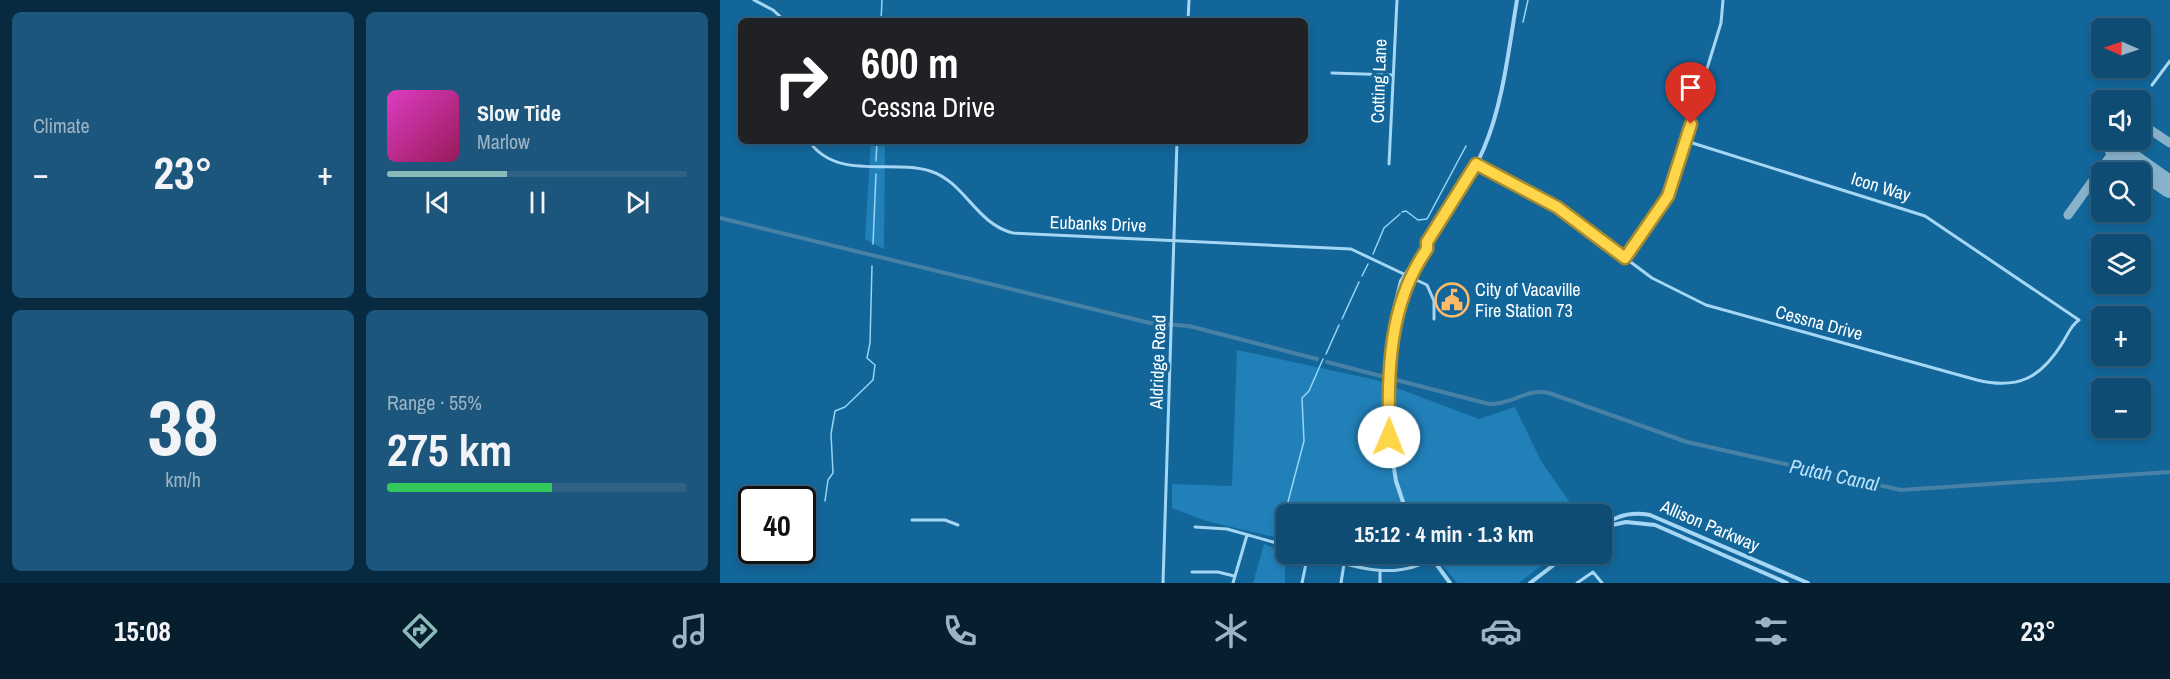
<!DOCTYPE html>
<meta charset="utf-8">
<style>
body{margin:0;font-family:"Archivo Narrow",sans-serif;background:#1c567c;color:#f1f3f6;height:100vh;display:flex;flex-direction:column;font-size:22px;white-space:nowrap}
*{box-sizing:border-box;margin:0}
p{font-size:20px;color:#9bb4c5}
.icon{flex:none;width:33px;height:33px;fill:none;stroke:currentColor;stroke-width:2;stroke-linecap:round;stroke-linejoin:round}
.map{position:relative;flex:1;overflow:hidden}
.drawer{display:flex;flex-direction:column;gap:12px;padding:12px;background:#082a40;width:720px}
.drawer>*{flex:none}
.guide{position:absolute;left:18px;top:18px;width:570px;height:126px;border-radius:9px;box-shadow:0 3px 9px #0003,0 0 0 2px #2e6386;background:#202124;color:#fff;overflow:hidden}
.needle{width:39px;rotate:272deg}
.tools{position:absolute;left:1371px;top:18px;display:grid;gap:12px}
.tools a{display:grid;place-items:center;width:60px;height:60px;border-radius:9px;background:#0e4c74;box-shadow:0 3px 9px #0003,0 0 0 2px #2e6386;font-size:30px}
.speed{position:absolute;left:18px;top:486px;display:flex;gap:12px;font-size:30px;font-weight:700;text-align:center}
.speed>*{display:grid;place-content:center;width:78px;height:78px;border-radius:50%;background:#0e4c74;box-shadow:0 3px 9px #0003,0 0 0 2px #2e6386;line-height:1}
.speed .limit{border:3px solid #111;border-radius:9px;background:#fff;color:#111}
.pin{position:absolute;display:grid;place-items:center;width:51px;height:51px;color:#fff;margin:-62px -26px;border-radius:50% 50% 50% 0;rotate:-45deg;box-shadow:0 0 6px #0007}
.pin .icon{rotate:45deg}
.me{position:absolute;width:66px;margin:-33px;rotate:1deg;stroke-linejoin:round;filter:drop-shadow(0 0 4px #0008)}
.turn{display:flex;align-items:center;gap:21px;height:126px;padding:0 24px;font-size:27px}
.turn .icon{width:78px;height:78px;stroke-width:2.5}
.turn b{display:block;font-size:42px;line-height:51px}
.big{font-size:45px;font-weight:800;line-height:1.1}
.drawer .widget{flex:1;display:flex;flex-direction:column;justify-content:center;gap:9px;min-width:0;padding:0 21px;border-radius:9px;background:#1c567c}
.drawer .dial{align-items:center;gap:0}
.dial b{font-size:78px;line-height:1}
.song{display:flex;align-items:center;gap:18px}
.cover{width:72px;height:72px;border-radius:9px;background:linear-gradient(135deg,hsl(310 70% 55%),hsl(330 70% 35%))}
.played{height:6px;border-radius:3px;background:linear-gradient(90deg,#8bbbb9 40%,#2e6386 40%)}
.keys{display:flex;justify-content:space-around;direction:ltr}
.heat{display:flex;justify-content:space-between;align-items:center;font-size:33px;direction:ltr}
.charge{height:9px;border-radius:4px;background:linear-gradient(90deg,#34c759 55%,#2e6386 0)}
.drawer .tiles{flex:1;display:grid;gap:12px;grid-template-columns:repeat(2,1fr)}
.trip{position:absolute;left:556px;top:504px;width:336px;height:60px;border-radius:9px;background:#0e4c74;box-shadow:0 3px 9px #0003,0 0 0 2px #2e6386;font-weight:800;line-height:60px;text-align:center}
.menu{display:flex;height:96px;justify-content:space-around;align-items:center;background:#061e2e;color:#9bb4c5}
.menu .icon{width:42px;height:42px}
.menu .on{color:#8bbbb9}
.menu b{font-size:27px;color:#f1f3f6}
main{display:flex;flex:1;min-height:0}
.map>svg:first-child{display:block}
.green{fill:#2180b8}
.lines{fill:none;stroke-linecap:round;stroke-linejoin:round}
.stream{stroke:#97d5f7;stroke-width:1.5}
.canal{stroke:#4781a6;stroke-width:4}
.taxiway{stroke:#88b2cc;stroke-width:9}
.runway{stroke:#88b2cc;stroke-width:22}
.minor{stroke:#a5d7f4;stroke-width:3}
.tertiary{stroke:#a5d7f4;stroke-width:4}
.route-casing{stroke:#a68a30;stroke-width:15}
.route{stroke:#ffd54a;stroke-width:10}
.labels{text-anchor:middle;stroke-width:6;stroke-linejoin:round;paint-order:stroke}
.street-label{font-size:18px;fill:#fff;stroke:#12669a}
.poi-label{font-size:18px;fill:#fff;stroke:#12669a;text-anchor:start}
.water-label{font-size:20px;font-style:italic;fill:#bae3fa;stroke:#12669a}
</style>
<main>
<section class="drawer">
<div class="tiles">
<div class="widget"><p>Climate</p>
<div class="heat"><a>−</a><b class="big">23°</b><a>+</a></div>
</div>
<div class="widget">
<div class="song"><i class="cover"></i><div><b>Slow Tide</b><p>Marlow</p></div></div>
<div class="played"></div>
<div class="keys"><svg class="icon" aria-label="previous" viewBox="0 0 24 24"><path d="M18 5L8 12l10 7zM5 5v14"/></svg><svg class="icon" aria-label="pause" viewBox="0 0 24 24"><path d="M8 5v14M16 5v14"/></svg><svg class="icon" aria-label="next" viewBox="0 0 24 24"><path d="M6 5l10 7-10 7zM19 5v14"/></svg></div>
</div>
<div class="widget dial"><b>38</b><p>km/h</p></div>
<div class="widget"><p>Range · 55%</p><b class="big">275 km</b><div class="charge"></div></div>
</div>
</section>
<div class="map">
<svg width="1450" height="583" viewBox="0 0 1450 583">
<rect width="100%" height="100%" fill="#12669a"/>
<!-- green -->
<path class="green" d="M151,141h14l-1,108 -19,-10z
M517,350l139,30 103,39 36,-12 26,54 37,53h-291v26l-81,-19 -34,-13v-24l60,2z
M544,544l25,10 -4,14v15h-32z
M608,554h228l-37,29h-62l-22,-28c-43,18 -64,12 -107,-1z"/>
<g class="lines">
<!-- stream -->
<path class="stream" d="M161,21l1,-21
M803,22l5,-22
M156,161l1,-20
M682,212l4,-1 12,9 9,-1 39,-73
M153,244l3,-70
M653,254l11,-26 16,-14
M642,276l6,-12
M622,319l17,-37
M606,354l13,-29
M105,501l3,-21 5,-7 -2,-39 4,-23 10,-4 28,-27 2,-15 -8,-7 3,-15 2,-77
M559,536l25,-95 -2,-43 7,-7 14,-32"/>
<!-- canal -->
<path class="canal" d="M0,218l430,105 39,3 128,33
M607,362l162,42c22,1 37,-16 60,-11l138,49 214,48 269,-18"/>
<!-- taxiway -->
<path class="taxiway" d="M1420,123l30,20
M1348,215l54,-75"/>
<!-- runway -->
<path class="runway" d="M1395,148l55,39"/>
<!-- minor -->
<path class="minor" d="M34,0l19,10 12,11
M468,21l1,-21
M612,73l61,2
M1432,85l18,-24
M89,141c27,40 83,18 121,30 35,11 46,53 83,62l338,16 76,36 7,16v18
M669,164l8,-164
M756,165l81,42 95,71 54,27 271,75c41,10 64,-2 86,-38 5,-8 8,-17 16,-22l-154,-104 -239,-75
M758,165l41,21
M905,258l43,-62 53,-173 2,-23
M192,520h33l13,5
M475,527l32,2 60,17
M589,554c40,11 86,29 123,4
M472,572h26l16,4
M443,583l14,-442
M513,583l14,-48
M582,583l6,-29
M621,583l3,-19
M660,583v-12
M857,583l16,-11 9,11"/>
<!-- tertiary -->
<path class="tertiary" d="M707,242c21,-29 43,-61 57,-94 19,-44 25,-101 33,-148
M673,337l13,-54 21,-34v-7l-26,39 -8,33 -4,123 7,44 11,33
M883,527l23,-5 29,3 132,58
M882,528c13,-13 31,-16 48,-13l158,68
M709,554l21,29
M810,583l38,-29"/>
</g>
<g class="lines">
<defs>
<path id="route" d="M669,437c-1,-66 -1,-132 38,-188v-7l49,-78 81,43 68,51 43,-62 23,-72"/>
</defs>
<!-- route casing -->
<use href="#route" class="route-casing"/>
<!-- route -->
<use href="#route" class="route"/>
</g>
<!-- icons -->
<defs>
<symbol id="civic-ring" viewBox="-11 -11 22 22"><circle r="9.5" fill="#12669a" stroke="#ffb968" stroke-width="1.5"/><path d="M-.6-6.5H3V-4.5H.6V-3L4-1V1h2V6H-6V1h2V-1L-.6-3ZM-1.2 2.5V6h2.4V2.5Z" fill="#ffb968"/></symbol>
</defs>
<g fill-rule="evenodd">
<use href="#civic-ring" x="713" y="281" width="38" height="38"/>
</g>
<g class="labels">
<!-- street labels -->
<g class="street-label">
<text transform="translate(659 81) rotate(-88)" y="6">Cotting Lane</text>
<text transform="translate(1161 187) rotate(17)" y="6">Icon Way</text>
<text transform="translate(378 224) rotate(2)" y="6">Eubanks Drive</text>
<text transform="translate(1099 323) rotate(15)" y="6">Cessna Drive</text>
<text transform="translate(438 362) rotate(-88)" y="6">Aldridge Road</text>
<text transform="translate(990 526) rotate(23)" y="6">Allison Parkway</text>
</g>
<!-- poi labels -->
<g class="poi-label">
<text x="755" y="296">City of Vacaville<tspan x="755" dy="21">Fire Station 73</tspan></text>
</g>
<!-- water labels -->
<g class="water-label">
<text transform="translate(1114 475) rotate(12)" y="7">Putah Canal</text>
</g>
</g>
</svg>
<div class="tools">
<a><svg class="needle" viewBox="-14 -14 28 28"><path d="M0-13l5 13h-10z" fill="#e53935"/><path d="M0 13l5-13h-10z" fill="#9bb4c5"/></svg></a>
<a><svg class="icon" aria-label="sound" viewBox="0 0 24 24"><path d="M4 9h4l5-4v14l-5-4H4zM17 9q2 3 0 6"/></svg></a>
<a><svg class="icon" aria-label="search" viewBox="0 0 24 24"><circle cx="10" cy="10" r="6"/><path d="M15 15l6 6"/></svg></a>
<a><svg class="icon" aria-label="layers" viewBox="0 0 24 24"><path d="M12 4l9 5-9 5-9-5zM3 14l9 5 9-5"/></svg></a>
<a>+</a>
<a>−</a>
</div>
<div class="speed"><div class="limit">40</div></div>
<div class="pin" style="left:971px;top:124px;background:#d93025"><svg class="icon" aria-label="arrive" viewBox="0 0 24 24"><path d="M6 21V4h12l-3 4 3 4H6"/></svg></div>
<svg class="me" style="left:669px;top:437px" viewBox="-20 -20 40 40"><circle r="19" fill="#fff"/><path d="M0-13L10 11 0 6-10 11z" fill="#ffd54a"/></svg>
<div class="trip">15:12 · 4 min · 1.3 km</div>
<div class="guide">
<div class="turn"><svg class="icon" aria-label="right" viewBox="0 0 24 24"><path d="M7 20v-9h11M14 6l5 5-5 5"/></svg><div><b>600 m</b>Cessna Drive</div></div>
</div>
</div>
</main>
<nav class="menu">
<b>15:08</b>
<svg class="icon on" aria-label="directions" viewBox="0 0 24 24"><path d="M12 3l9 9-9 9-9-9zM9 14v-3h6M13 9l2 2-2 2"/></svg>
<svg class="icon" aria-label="music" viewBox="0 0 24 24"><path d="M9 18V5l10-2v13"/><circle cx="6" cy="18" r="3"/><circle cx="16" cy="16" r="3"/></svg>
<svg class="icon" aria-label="phone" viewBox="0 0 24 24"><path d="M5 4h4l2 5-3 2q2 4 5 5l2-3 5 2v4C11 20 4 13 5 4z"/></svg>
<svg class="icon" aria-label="climate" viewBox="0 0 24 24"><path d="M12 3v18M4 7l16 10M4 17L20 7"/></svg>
<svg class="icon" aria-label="car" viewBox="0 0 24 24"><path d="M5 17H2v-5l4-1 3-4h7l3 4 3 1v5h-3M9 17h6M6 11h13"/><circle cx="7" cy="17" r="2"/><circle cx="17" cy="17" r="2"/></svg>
<svg class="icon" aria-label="filters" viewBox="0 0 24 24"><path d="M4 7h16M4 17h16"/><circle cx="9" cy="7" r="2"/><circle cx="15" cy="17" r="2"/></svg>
<b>23°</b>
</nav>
